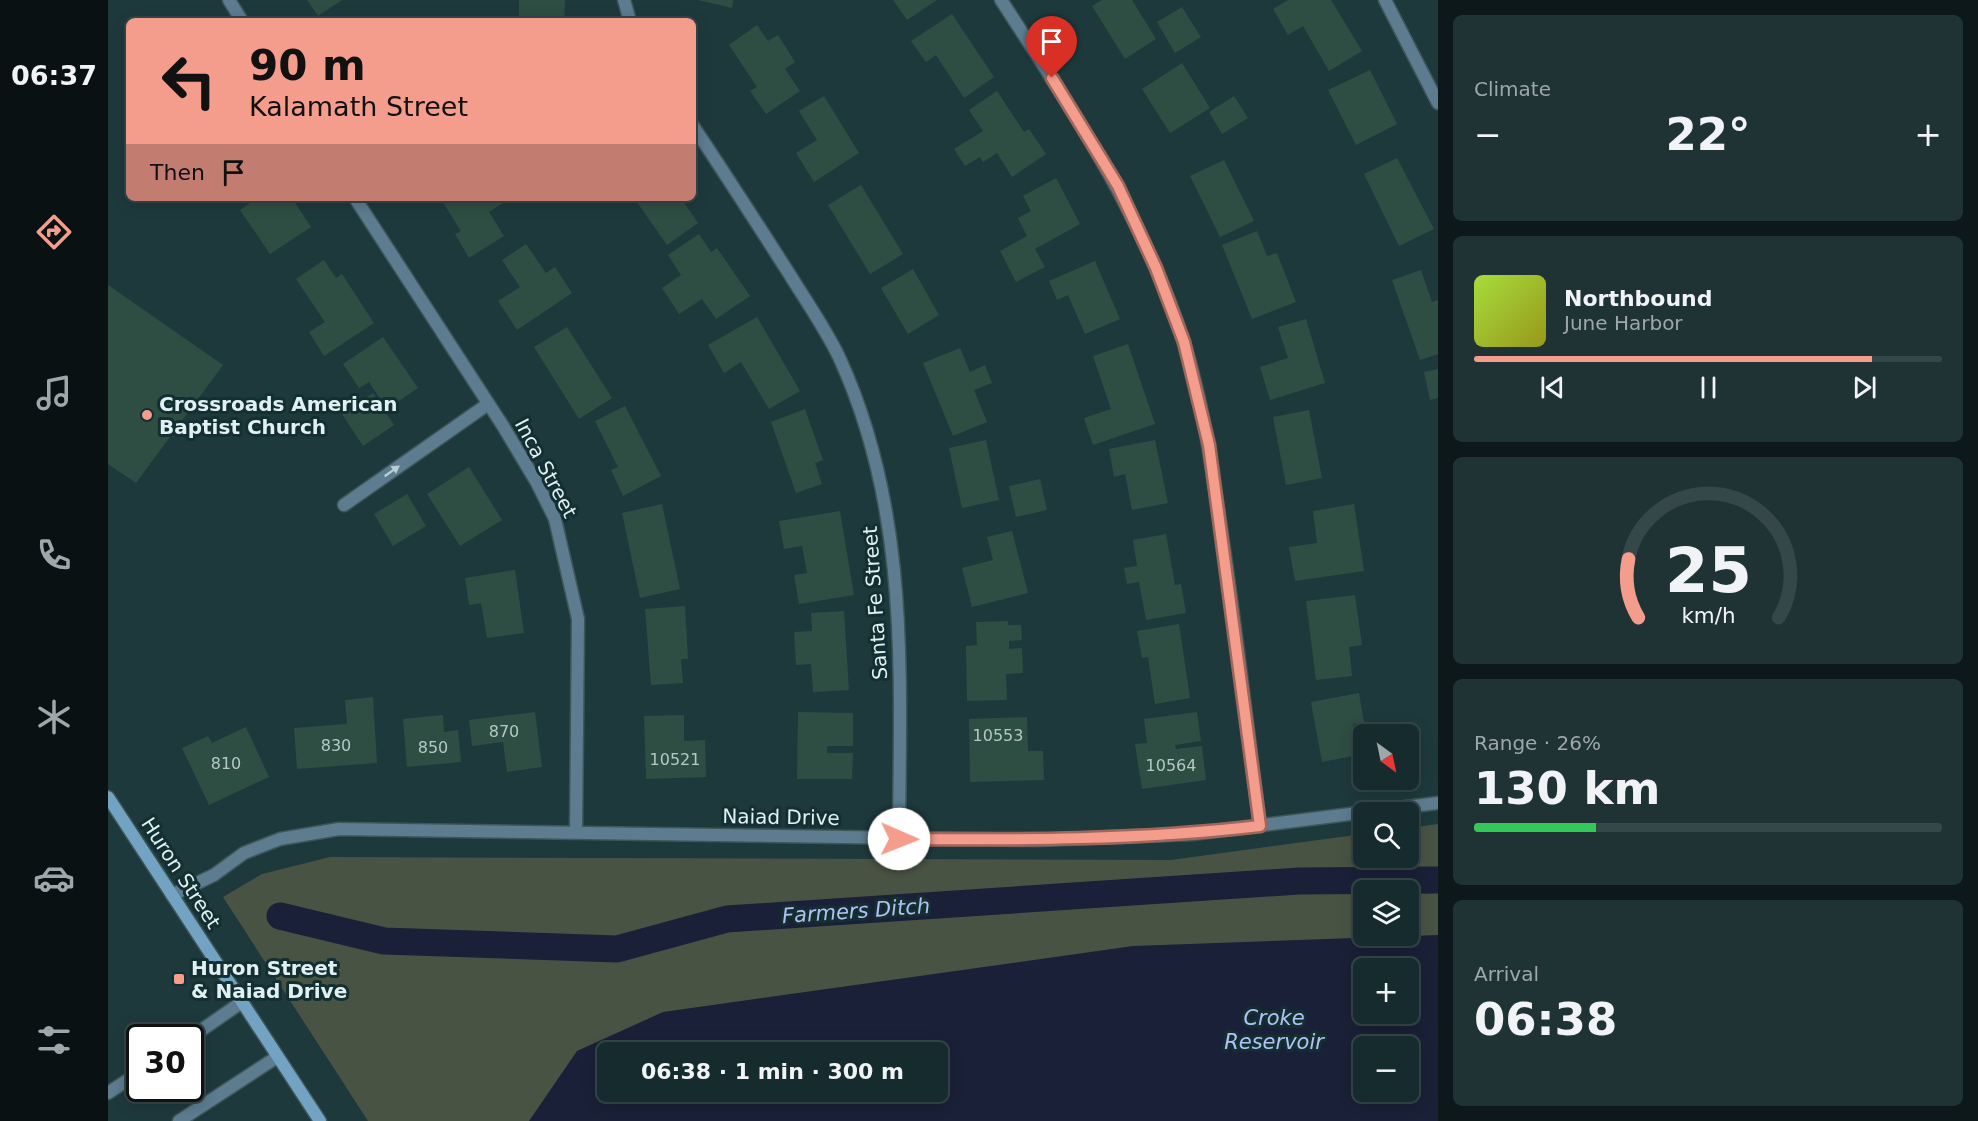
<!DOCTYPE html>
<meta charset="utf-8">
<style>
body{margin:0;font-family:"DejaVu Sans",sans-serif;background:#1f3335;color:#f1f3f6;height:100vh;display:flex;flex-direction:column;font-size:22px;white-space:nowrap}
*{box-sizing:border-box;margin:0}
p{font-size:20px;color:#9ea7aa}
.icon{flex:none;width:33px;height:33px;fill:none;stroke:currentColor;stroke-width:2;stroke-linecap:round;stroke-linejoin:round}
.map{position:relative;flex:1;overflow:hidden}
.side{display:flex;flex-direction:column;gap:15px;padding:15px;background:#0c1819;width:540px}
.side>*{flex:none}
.top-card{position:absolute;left:18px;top:18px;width:570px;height:183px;border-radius:9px;box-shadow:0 3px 15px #0003,0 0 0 2px #354749;background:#f49d8c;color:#111;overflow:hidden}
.needle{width:39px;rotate:147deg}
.buttons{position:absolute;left:1245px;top:724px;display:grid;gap:12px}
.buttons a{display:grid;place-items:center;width:66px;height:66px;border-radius:9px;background:#162b2d;box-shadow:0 3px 15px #0003,0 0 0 2px #354749;font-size:30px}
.speed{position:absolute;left:18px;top:1024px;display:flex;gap:12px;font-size:30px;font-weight:700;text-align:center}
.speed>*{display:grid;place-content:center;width:78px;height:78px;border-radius:50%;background:#162b2d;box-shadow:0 3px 15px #0003,0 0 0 2px #354749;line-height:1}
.speed .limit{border:3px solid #111;border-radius:9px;background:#fff;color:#111}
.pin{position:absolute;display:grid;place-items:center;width:51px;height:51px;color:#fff;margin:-62px -26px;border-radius:50% 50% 50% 0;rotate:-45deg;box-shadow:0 0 6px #0007}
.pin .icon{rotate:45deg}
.me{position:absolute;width:66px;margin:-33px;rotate:91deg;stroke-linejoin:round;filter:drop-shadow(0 0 4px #0008)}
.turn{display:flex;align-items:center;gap:21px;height:126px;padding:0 24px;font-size:27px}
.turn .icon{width:78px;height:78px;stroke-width:2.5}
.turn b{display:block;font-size:42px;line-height:51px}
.then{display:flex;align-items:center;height:57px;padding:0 24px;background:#0003;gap:12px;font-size:22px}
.big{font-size:45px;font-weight:800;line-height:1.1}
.side .tile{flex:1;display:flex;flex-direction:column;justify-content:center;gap:9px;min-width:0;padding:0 21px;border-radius:9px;background:#1f3335}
.side .dial{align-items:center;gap:0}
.dial svg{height:156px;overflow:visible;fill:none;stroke:#354749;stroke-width:7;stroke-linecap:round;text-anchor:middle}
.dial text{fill:#f1f3f6;stroke:none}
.song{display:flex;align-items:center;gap:18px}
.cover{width:72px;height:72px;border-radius:9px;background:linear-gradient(135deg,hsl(80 70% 55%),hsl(60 70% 35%))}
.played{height:6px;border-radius:3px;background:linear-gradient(90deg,#f49d8c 85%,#354749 85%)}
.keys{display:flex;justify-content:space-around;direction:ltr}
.heat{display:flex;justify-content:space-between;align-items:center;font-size:33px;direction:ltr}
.charge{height:9px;border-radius:4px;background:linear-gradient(90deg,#34c759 26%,#354749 0)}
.trip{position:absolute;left:489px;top:1042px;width:351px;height:60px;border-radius:9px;background:#162b2d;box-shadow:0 3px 15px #0003,0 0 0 2px #354749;font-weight:800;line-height:60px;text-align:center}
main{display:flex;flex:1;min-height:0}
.menu{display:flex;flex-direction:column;width:108px;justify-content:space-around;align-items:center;background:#091112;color:#9ea7aa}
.menu .icon{width:42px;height:42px}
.menu .active{color:#f49d8c}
.menu b{font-size:27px;color:#f1f3f6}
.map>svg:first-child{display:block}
.green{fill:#495344;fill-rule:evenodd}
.water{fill:#1a2037;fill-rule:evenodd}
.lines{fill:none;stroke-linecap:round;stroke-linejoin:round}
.canal{stroke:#1a2037;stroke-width:27}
.building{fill:#2e4e43}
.lane-casing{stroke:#3d5659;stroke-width:15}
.street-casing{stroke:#3d5659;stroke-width:15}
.secondary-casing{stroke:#3d5659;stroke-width:15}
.lane{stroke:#5d7c90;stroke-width:12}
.street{stroke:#5d7c90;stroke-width:12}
.secondary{stroke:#72a3c3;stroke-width:12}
.oneway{fill:#b9ced5}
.route-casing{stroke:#9f665b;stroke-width:15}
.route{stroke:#f49d8c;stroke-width:10}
.poi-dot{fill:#f49d8c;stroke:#132f31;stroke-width:2}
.labels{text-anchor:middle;stroke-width:6;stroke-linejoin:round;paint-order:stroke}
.number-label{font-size:16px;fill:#b4c8c7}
.poi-label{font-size:20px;font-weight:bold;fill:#e1f1f3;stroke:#132f31;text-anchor:start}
.street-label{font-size:20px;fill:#e1f1f3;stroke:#132f31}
.water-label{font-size:21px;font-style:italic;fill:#b2c1f4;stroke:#132f31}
</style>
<main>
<nav class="menu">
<b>06:37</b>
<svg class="icon active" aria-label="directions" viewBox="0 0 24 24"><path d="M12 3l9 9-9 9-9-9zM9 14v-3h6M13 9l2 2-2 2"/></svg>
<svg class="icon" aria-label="music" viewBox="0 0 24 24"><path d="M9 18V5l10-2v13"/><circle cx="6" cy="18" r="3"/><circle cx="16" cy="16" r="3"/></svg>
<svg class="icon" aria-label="phone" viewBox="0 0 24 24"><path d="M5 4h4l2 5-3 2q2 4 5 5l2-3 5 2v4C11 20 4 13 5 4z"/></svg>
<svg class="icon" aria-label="climate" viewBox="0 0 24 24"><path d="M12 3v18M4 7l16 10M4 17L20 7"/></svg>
<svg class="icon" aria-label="car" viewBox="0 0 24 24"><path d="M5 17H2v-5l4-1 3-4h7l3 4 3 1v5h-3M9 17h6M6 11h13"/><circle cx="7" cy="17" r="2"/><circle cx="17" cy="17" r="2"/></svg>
<svg class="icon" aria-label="filters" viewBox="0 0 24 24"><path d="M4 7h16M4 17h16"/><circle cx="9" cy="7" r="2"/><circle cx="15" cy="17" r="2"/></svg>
</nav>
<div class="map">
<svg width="1330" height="1121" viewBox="0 0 1330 1121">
<rect width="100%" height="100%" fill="#1e393c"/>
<!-- green -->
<path class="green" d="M1330,824v297h-1070l-145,-224 39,-23 68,-17 841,3 192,-26 1,24h44l1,-30zM1256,891h44v45h-44zM1256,969h44v45h-44zM1256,1047h44v45h-44zM500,1053h330v39h-330z"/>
<!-- water -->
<path class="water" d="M1330,935v186h-909l48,-70 86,-39 470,-66zM1256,969h44v45h-44zM1256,1047h44v45h-44zM500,1053h330v39h-330z"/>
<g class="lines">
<!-- canal -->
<path class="canal" d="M172,916l104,25 233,8 110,-30 572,-38 139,-1"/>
</g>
<!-- building -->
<path class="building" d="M199,0h35l-24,16z
M411,0h46l-1,21h-45z
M590,0h35l-1,8z
M785,0h44l-30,20z
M994,0h30l24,39 -31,20 -33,-53z
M1180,0h43l31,51 -33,20 -26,-45 -15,9 -15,-26z
M1074,7l19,30 -26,16 -18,-31z
M844,14l42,63 -30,21 -28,-43 -10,7 -15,-21z
M649,25l11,16 10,-6 17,27 -10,7 15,22 -34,23 -16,-23 7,-4 -28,-42z
M1074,63l28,45 -40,25 -28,-44z
M1262,70l27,54 -41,21 -28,-55z
M889,91l27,41 5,-3 17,25 -34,23 -15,-24 -14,9 -3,-5 -15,9 -11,-17 29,-18 -14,-21z
M716,96l35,57 -45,29 -18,-29 21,-13 -18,-29z
M1126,96l14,22 -26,16 -13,-22z
M1289,158l37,71 -35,17 -35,-72z
M1116,160l30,61 -34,16 -30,-61z
M948,178l24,46 -45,25 10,18 -29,15 -16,-31 27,-15 -9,-18 13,-7 -8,-15z
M753,185l42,69 -33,20 -42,-69z
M149,198h35l19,29 -41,27 -30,-44z
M332,198h59l4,5 -14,9 15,24 -35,22 -14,-24 6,-3z
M526,198h47l17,25 -31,22z
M1149,231l10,25 10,-3 19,49 -44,17 -30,-74z
M591,234l12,18 6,-4 33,48 -34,23 -14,-20 -23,15 -17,-26 19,-13 -13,-20z
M418,244l20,29 9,-6 17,26 -55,37 -19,-29 22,-14 -18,-27z
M216,260l12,18 6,-4 32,49 -50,33 -15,-24 16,-10 -29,-43z
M987,261l25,58 -35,15 -17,-39 -11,5 -8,-19z
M805,269l26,46 -31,19 -27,-46z
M1313,270l11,32 6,-2v54l-18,6 -28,-80z
M0,285l115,80 -87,118 -28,-19z
M649,317l43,74 -31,18 -28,-47 -17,11 -16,-28z
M1198,319l19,64 -55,17 -10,-33 28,-9 -10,-31z
M459,327l45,71 -33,21 -45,-72z
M275,337l35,51 -31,21 -18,-27 -10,6 -16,-24z
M1020,344l27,80 -62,21 -9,-27 27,-9 -18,-53z
M852,348l10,24 15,-7 7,18 -18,7 13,32 -34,14 -30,-73z
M1330,369v29l-8,2 -6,-28z
M265,393l21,32 -31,21 -21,-32z
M517,406l36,70 -38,20 -12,-26 7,-3 -23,-46z
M697,409l18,51 -8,3 7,21 -26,9 -25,-71z
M1201,410l13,68 -36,7 -13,-68z
M878,440l13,60 -37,8 -13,-60z
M1047,440l13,63 -36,7 -7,-36 -11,3 -5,-28z
M361,467l33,53 -42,26 -33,-52z
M932,479l7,31 -31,7 -7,-31z
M299,494l19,32 -33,20 -19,-32z
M554,504l18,85 -40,9 -18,-85z
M1246,504l10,67 -69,10 -6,-34 28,-4 -4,-32z
M732,511l14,84 -55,9 -5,-29 13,-2 -5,-27 -18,3 -5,-28z
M904,531l16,62 -56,14 -10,-39 31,-8 -6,-23z
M1058,534l9,51 6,-1 5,29 -40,7 -7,-38 -12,2 -3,-16 13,-2 -4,-26z
M407,570l9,63 -37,5 -6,-35 -12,2 -4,-27z
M1247,595l7,50 -13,2 3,29 -36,4 -10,-79z
M577,606l3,53h-7l2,24 -32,2 -6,-76z
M736,611l5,79 -36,2 -2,-28 -15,1 -2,-33 18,-1 -1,-18z
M900,621v4h13l1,15 -13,1v8l13,-1 1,25 -17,1 1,26 -40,1 -1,-55 11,-1 -1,-23z
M1071,624l11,74 -35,6 -7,-47 -6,1 -5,-27z
M1251,693l5,29 -11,2 5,31 -36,7 -11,-60z
M265,697l4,66 -80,6 -3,-41 53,-4 -2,-24z
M427,712l7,55 -35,5 -4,-30 -31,4 -3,-26z
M690,712l55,1v33h-26v7h26l-1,26h-55z
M1089,712l4,29 -26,4 1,4 26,-3 4,34 -64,9 -7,-45 12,-1 -3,-24z
M335,715l1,17 14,-2 3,32 -54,5 -4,-48z
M576,715v26l21,-1 1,37 -60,2 -2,-63z
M919,717l1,34h15l1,29 -74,2 -1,-63z
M138,727l23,50 -60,28 -27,-57 26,-12 4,7z"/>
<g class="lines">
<defs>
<path id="lane" d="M236,505l144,-101
M82,1038l52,-36
M0,1093l32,-21
M71,1121l98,-64"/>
<path id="street" d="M121,0l13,21
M516,0l6,21
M893,0c71,109 143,217 183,343 19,60 28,124 37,186 15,99 26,198 39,297
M1277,0l53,103
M585,126c33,49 65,99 97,149 16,26 35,53 49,82 71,154 61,316 60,482
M247,198l148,228 34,57 18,36 23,100 -2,213
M64,895l42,-20 30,-22 36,-14 59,-10 698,11 155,-6 246,-31"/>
<path id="secondary" d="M0,797l212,324"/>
</defs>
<!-- lane casing -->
<use href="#lane" class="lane-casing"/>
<!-- street casing -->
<use href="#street" class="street-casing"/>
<!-- secondary casing -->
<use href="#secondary" class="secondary-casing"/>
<!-- lane -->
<use href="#lane" class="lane"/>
<!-- street -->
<use href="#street" class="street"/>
<!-- secondary -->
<use href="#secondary" class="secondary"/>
</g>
<!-- one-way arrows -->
<defs><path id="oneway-solid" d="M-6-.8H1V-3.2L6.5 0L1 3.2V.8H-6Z" transform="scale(1.5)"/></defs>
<use class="oneway" href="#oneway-solid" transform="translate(284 471) rotate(-35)"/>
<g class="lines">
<defs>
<path id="route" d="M791,839c121,1 241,1 361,-13l-51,-381 -25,-103 -28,-74 -38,-82 -66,-108"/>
</defs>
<!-- route casing -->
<use href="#route" class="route-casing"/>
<!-- route -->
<use href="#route" class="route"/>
</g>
<!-- markers -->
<g class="poi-dot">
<circle cx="39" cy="415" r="6"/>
<rect x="65" y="973" width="12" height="12" rx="3"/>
</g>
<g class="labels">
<!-- number labels -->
<g class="number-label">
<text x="396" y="737">870</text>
<text x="890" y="741">10553</text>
<text x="228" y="751">830</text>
<text x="325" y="753">850</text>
<text x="567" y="765">10521</text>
<text x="118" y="769">810</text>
<text x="1063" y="771">10564</text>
</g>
<!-- poi labels -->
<g class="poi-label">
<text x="51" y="411">Crossroads American<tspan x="51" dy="23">Baptist Church</tspan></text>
<text x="83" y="975">Huron Street<tspan x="83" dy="23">&amp; Naiad Drive</tspan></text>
</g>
<!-- street labels -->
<g class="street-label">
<text transform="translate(438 468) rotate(62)" y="7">Inca Street</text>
<text transform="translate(767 603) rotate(-94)" y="7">Santa Fe Street</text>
<text transform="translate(673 817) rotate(1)" y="7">Naiad Drive</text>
<text transform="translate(73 873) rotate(57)" y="7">Huron Street</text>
</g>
<!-- water labels -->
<g class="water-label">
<text transform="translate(748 911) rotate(-4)" y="7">Farmers Ditch</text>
<text x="1166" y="1025">Croke<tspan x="1166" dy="24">Reservoir</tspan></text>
</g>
</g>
</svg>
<div class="buttons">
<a><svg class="needle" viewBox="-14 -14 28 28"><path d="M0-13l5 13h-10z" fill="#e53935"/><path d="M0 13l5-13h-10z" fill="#9ea7aa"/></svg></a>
<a><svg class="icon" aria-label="search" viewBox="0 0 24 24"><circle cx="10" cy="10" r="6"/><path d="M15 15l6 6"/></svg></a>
<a><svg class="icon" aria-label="layers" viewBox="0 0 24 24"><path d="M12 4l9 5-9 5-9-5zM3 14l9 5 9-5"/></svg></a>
<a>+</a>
<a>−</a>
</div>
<div class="speed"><div class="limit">30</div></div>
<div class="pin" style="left:944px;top:78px;background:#d93025"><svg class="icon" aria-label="arrive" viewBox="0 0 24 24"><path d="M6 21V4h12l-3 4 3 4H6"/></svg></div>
<svg class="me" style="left:791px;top:839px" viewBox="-20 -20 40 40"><circle r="19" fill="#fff"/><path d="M0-13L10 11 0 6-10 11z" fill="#f49d8c"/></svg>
<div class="trip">06:38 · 1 min · 300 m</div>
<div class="top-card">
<div class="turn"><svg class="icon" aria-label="left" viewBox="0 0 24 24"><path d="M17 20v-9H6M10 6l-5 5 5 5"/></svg><div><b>90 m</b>Kalamath Street</div></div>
<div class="then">Then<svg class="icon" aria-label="arrive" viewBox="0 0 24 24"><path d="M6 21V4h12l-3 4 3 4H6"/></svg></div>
</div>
</div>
<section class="side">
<div class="tile"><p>Climate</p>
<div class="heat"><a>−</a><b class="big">22°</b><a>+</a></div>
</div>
<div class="tile">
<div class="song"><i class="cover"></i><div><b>Northbound</b><p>June Harbor</p></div></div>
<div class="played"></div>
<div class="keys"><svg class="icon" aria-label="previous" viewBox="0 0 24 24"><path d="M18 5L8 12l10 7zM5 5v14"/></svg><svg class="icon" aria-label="pause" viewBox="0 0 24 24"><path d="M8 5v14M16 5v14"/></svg><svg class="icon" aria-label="next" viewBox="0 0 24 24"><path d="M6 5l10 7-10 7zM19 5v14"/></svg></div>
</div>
<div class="tile dial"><svg viewBox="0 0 100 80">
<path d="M14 69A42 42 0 1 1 86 69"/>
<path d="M14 69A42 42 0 0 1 9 39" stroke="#f49d8c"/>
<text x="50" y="56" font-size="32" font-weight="700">25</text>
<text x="50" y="72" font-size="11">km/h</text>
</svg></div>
<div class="tile"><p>Range · 26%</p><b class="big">130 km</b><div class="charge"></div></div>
<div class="tile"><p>Arrival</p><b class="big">06:38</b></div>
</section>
</main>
